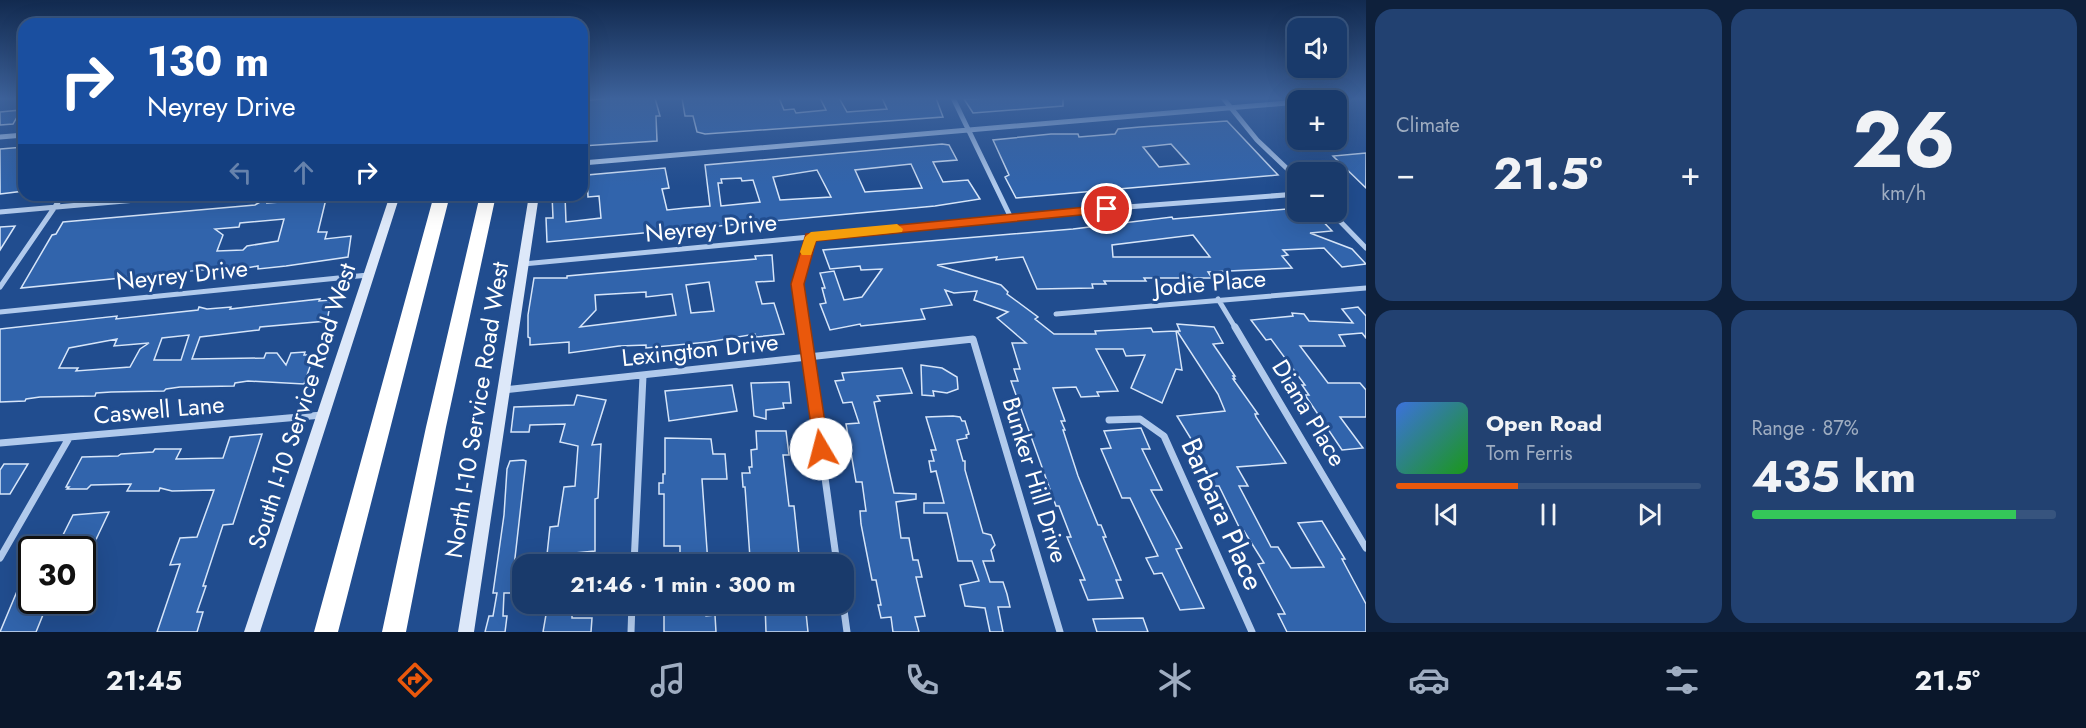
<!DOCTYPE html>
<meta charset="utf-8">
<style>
body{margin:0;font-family:Jost,sans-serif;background:#224171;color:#f1f3f6;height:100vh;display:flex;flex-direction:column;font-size:22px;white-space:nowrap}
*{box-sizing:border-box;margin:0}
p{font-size:20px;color:#9fadc1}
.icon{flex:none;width:33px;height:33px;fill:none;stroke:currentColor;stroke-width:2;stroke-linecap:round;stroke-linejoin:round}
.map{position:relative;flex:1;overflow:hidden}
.side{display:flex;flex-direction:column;gap:9px;padding:9px;background:#0e203b;width:720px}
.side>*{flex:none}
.hud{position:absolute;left:18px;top:18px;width:570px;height:183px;border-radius:18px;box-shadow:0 6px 24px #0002,0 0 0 2px #37547e;background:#1a4fa0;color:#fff;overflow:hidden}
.tools{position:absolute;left:1287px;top:18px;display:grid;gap:12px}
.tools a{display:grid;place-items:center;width:60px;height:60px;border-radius:12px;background:#193a6b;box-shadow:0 6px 24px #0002,0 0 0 2px #37547e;font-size:30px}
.speed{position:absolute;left:18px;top:536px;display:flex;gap:12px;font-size:30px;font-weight:700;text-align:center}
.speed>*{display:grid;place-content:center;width:78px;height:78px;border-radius:50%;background:#193a6b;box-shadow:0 6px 24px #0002,0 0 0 2px #37547e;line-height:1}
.speed .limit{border:3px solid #111;border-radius:9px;background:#fff;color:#111}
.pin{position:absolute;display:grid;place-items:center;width:51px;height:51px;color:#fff;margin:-26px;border:3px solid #fff;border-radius:50%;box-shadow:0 2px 6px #0007}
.me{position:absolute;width:66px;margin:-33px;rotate:352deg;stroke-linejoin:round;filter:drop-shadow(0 0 4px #0008)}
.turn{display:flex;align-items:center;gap:21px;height:126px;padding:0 30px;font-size:27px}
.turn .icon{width:78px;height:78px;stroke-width:2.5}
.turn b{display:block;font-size:42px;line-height:51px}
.lanes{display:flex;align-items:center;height:57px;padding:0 30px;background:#0003;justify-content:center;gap:30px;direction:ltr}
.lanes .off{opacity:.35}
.big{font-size:45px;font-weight:700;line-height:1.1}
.side .tile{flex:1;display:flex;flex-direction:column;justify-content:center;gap:9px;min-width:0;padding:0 21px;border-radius:18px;background:#224171}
.side .dial{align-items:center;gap:0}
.dial b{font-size:78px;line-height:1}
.song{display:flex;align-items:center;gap:18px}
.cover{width:72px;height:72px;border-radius:9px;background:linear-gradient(135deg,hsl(220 70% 55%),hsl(120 70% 35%))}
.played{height:6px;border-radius:3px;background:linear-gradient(90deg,#ea580c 40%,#37547e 40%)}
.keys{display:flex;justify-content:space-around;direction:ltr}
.heat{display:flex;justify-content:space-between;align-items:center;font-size:33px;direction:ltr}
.charge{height:9px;border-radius:4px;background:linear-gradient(90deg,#34c759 87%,#37547e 0)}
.side .tiles{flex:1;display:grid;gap:9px;grid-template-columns:repeat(2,1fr)}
.trip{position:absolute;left:512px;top:554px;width:342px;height:60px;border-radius:18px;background:#193a6b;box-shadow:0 6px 24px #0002,0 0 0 2px #37547e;font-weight:700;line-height:60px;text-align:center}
.tabs{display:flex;height:96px;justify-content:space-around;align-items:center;background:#0a172b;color:#9fadc1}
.tabs .icon{width:42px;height:42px}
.tabs .selected{color:#ea580c}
.tabs b{font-size:27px;color:#f1f3f6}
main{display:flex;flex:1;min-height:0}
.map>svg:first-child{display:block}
.building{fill:#3164ac;stroke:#d6e5f9;stroke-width:1.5;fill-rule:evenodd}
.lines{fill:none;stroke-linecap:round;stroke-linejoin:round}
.street-far1{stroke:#b1caec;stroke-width:5}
.street{stroke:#b1caec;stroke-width:7}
.secondary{fill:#dde8f9;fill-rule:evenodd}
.highway{fill:#fff;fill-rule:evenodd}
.route{fill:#ea580c;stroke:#983908;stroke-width:1.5}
.slow{fill:#f59e0b}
.labels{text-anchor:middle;stroke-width:6;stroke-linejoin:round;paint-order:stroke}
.street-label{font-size:24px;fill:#fff;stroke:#214d8f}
.near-street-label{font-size:28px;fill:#fff;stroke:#214d8f}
</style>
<main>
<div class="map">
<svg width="1366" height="632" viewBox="0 0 1366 632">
<rect width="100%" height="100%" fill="#214d8f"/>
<!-- building -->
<path class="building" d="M611,98h44l5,18h-4l1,25 -75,5v-45z
M682,98h97l5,12 10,-1 2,4 30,-3 -6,-12h19l8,14 40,-3 -5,-11h54l7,19 -238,17 -8,-2 -4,-16h-8z
M1001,98h62v8l-90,7 -9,-14z
M21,110l-8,14 -13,1v-13z
M1227,121l51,54 -262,23 -11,-21 4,-2 -16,-35 58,-6h27l1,3 36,-3 3,-5 22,-2zM1171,144l18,20 -30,3 -16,-20z
M942,144l7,1 8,15 -24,2 10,20 25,-2 12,19 -45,7 -388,36 -1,-24h7l-1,-23h13l1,27 35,-4 -2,-22 -11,1 -1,-22 78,-7 4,20 -7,1 5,21 19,-2 24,-2 -5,-41zM911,164l11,24 -57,4 -10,-22zM817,170l14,27 -51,3 -7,-23zM741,178l1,3 11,-1 7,22 -39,4 -3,-23h4l-1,-4z
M24,147v44l-24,3v-45z
M1366,153v35l-33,-32z
M269,197l-2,6 59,-4 -8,33h9l-2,7 26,-3 -3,21 -62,9 -28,3v-3l-17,3v-3l-220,22 31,-53 4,-1 7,-12 192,-17zM284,219l-6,22 -31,5 -4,4 -26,1 6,-16 -8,-6 24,-2 1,-4z
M1298,208v4h16l18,19 -22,2 42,16 14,15 -24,3 -18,-19 -41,2 5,5 -6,1 10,12 -84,4 4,6h-68l2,3h-42l2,3h-14l1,4 -56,1 -14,-32 -27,3 1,-3 -60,8 64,20 7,7 -1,2 31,23 -3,2 19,15h42l-1,-3 56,-3 2,4 23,-1 6,39 -6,-1 -14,34 -31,-15 14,-33 -19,1 -3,-7h-27l22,42 -21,1 2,4 -18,1 -5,-10 -23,1 12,33h-4l4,9h-2l15,46 20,49h3l5,12h-3l18,43h-5l7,18 -35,2 -8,-20h5l-18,-43h4l-12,-31h-3l-45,-125h7l-4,-12h6l-8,-26h14l-29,-25 11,-6 -34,-12 3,-9 -23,2 -9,-3 7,15 -31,4 4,10 -64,7 -1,-2 -30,6 -10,-26 6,-1 -4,-15h3l-5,-15 14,-2 10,29 18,-3 20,-28 -21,1 -1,-4 -30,3 -7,-19 250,-21 99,-12 1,2zM1193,235l17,22h-97l-1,-12z
M15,226l-15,24v-23z
M772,255l2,26 -18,1 6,22 12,-1 10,31 -28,3 -1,-3 -47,8 -62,6v-3l-27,1 -50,7v-11l-39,3v-7l-2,-1v-22l6,-37h33v-2l189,-17 -1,-3zM709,282l5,29 -23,2 -5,-28zM646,292v5l26,-3 4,21 -96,12 16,-17 -1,-15z
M320,299l-1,2 12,-1 -4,21 -67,6 -1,3 -59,7 -8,22 72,-1 2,-5h11l9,12 5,-12 14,-1 -1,3h10l-10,29 -56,-3 -13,2 -1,3 -54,1 -14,2 -2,2 -53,1 -15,1 -1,3 -55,1 -14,2 -1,2 -25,1v-73l117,-13 -1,3 45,-5 37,-4 1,-3 8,2 24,-2 -1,2zM189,335l-8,25h-27l8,-22zM117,339l-3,7 35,-3 -9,6 -10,18 -54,4 2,-3h-19l10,-20z
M1358,307l8,9v22l-4,-5 -23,2 6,11h-45l28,37h32l6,7v27h-26l23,31 -21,2 -37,-55h4l-7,-10h3l-34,-46 -5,1 -15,-20 42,-4 -1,-3 12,1 5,7 44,2 -11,-14z
M1177,324l37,3 9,16 -10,1 22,32h-2l2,3h-2l25,35h-3l1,3 30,46 -49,4 11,19h-9l32,61h7l13,21 33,-1 -26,-44 24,-2 23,38h-3l24,45v28h-79l-9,-18h7l-27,-50 6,-1 -20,-32h-3l-22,-45h-4l-22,-44 -16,-26 48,-5 -7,-17 -41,-63h3z
M921,365l21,3 15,9 1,12 -11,4 -14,-2 1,5 -12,-1z
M902,368l10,25 -35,3 3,5 -6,1 20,91 22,1v5l-20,3 5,36h8l4,22h5l4,17h-6l9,39 -10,1 4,15h-26l-2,-15 -10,1 -3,-13h3l-5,-25h-4l-11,-56 -1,-13h6l-4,-29h-6l-10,-58 13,-1 -7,-21 -9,1 -8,-22 9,-1 -2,-7z
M789,382l2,21h-8l1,5 -18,2v9l-12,-3 -3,-33z
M732,385l5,26 -68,10 -4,-30z
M577,395l29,5 -14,45 9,-1 -3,54 -3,1v52l-20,2 -1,11h-28l4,-37 8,-1 6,-39 11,-1 3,-40 -18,-4 5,-18 -35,1 -1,7h-18l3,-25 60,-2z
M953,416l7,1 2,4h3l4,13 -3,1 1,3 -10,2 6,21h2v9l18,63 8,2 4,10 -4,5 3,11h-11l7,21h13l4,12 3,13h-12l5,25h-13l-5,-24 -20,-2 -5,-21 19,-4 -7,-20h-14l-11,-48h-23v-10h20l-8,-32 -5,1 -2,-11h5l-3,-11h5l-10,-33z
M1141,428l9,21h-8l20,41h-11l31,58 -6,1 28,59 -24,2 -18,-37 -8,1 -8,-16 12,-2 -28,-58h-8l-21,-49 10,-1 -7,-17z
M756,431h30l3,24h-6l6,51h5l6,58h-47l-1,-6h-2l-5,-71h-2l-1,-14h8l-1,-6h3l-1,-17 6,-1z
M262,434l-29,90 -10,1 -20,61h3l-9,26h6l-6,20h-40l23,-68 -10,1 10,-27 17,-1 17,-47 -42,1 -12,-3 -1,3h-32l4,-7 -40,1 -4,4h-20l2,-2h-3l16,-30 36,-1 3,-2 32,-2 2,-3h26l-5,10 47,-1 7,-21z
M665,438l46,1 2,15h12l2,25h-25l6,85h-28v-18h-16v-52h-5v-11h4v-9h2z
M523,460l3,1 -15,132h-7l-1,23h4l-2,16h-20l4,-16h4l4,-23h-4l11,-78 3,-46 3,-8z
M4,464h24l-18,30h-10v-24z
M109,512l-26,55 -1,-24 -2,6h-24l17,-34z
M32,588v12h17l-13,32h-36l18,-43z
M548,603h24v15h20l-1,14h-48z
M765,603h40l3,29h-42z
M692,608h12l2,8 9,-1 1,17h-52v-17h28z
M1143,618l5,14h-51l-4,-13z"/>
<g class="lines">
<!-- street-far1 -->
<path class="street-far1" d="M953,98l58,120
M1223,98l34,42 41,39
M1315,100l32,-2
M0,137l24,-2
M582,163l716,-61
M0,212l193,-17
M1331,212l35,36
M523,264l604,-57 171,-13
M0,287l63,-92
M1218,299l18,30
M0,312l368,-37
M1056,314l310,-26
M804,329l-6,-45 13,-47"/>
<!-- street -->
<path class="street" d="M804,327l33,237
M1235,327l131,221
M503,390l470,-51 87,293
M1109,420l31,-1 24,17 88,196
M0,443l322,-28
M0,558l69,-120
M634,564l9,-188
M843,603l4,29
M631,632l1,-29"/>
<!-- secondary -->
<path class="secondary" d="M390,195h10l-140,437h-16z
M529,195h10l-65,437h-16z"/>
<!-- highway -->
<path class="highway" d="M434,195h16l-112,437h-24z
M480,195h16l-50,232 -40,205h-24l44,-205z"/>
</g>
<!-- sky -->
<linearGradient id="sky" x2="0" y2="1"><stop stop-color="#122a4f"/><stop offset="0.53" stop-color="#3d629b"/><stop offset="1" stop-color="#3d629b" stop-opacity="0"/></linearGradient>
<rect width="1366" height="186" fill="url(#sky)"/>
<!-- route -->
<path class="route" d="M1107,205l4,1v6l-295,29 -12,43 25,165 -3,5 -5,2 -6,-2 -24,-170 15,-50z"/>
<!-- slow -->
<path class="slow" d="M897,224l6,5 -1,3 -86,9 -5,14h-9l-2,-3 5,-15 6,-5z"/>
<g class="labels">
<!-- street labels -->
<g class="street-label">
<text transform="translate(711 228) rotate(-5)" y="8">Neyrey Drive</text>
<text transform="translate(182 275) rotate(-6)" y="8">Neyrey Drive</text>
<text transform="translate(1210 283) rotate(-5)" y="8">Jodie Place</text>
<text transform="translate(700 350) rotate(-6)" y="8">Lexington Drive</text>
<text transform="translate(302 406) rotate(-72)" y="8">South I-10 Service Road West</text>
<text transform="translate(159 410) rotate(-5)" y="8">Caswell Lane</text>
<text transform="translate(477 410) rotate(-81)" y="8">North I-10 Service Road West</text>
<text transform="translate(1309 413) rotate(59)" y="8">Diana Place</text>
<text transform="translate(1035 480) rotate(73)" y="8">Bunker Hill Drive</text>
</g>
<!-- near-street labels -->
<g class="near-street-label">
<text transform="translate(1223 514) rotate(66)" y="10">Barbara Place</text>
</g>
</g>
</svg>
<div class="tools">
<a><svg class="icon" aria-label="sound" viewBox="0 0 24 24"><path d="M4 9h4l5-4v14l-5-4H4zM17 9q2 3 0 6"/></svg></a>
<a>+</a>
<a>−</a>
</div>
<div class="speed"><div class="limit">30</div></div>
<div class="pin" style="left:1107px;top:209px;background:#d93025"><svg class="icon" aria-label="arrive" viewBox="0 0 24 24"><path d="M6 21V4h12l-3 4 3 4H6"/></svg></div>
<svg class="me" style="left:821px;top:449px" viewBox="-20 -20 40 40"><circle r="19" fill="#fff"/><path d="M0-13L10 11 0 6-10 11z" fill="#ea580c"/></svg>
<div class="trip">21:46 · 1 min · 300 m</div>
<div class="hud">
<div class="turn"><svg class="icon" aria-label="right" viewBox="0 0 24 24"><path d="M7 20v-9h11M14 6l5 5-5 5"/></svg><div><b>130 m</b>Neyrey Drive</div></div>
<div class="lanes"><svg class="icon off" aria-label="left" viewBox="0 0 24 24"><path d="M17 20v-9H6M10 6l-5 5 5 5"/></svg><svg class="icon off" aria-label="ahead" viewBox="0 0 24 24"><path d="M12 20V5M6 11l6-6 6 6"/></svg><svg class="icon" aria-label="right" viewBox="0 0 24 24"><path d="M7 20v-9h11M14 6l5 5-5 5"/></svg></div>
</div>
</div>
<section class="side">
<div class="tiles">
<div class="tile"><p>Climate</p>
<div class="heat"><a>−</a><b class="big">21.5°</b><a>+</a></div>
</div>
<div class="tile dial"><b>26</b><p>km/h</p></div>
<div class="tile">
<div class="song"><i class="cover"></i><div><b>Open Road</b><p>Tom Ferris</p></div></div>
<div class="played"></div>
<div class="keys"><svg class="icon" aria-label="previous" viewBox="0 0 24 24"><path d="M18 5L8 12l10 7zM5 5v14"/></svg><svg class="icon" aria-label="pause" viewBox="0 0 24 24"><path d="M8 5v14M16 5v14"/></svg><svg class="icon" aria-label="next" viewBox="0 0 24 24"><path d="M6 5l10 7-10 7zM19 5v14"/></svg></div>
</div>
<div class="tile"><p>Range · 87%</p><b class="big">435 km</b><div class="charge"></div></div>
</div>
</section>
</main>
<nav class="tabs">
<b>21:45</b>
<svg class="icon selected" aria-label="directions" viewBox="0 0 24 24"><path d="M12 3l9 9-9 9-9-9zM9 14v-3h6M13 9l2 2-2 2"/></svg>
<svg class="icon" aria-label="music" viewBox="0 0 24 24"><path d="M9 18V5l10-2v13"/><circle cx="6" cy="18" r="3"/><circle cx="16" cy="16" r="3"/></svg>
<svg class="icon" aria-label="phone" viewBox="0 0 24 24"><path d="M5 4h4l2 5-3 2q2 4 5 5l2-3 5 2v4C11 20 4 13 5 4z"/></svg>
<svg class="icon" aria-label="climate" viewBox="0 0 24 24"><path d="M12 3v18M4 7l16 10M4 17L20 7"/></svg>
<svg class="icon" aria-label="car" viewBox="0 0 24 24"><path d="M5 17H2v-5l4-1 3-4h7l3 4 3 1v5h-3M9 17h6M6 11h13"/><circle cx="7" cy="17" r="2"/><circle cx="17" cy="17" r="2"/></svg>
<svg class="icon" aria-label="filters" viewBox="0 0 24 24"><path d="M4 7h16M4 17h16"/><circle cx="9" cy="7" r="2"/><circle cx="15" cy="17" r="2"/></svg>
<b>21.5°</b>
</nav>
